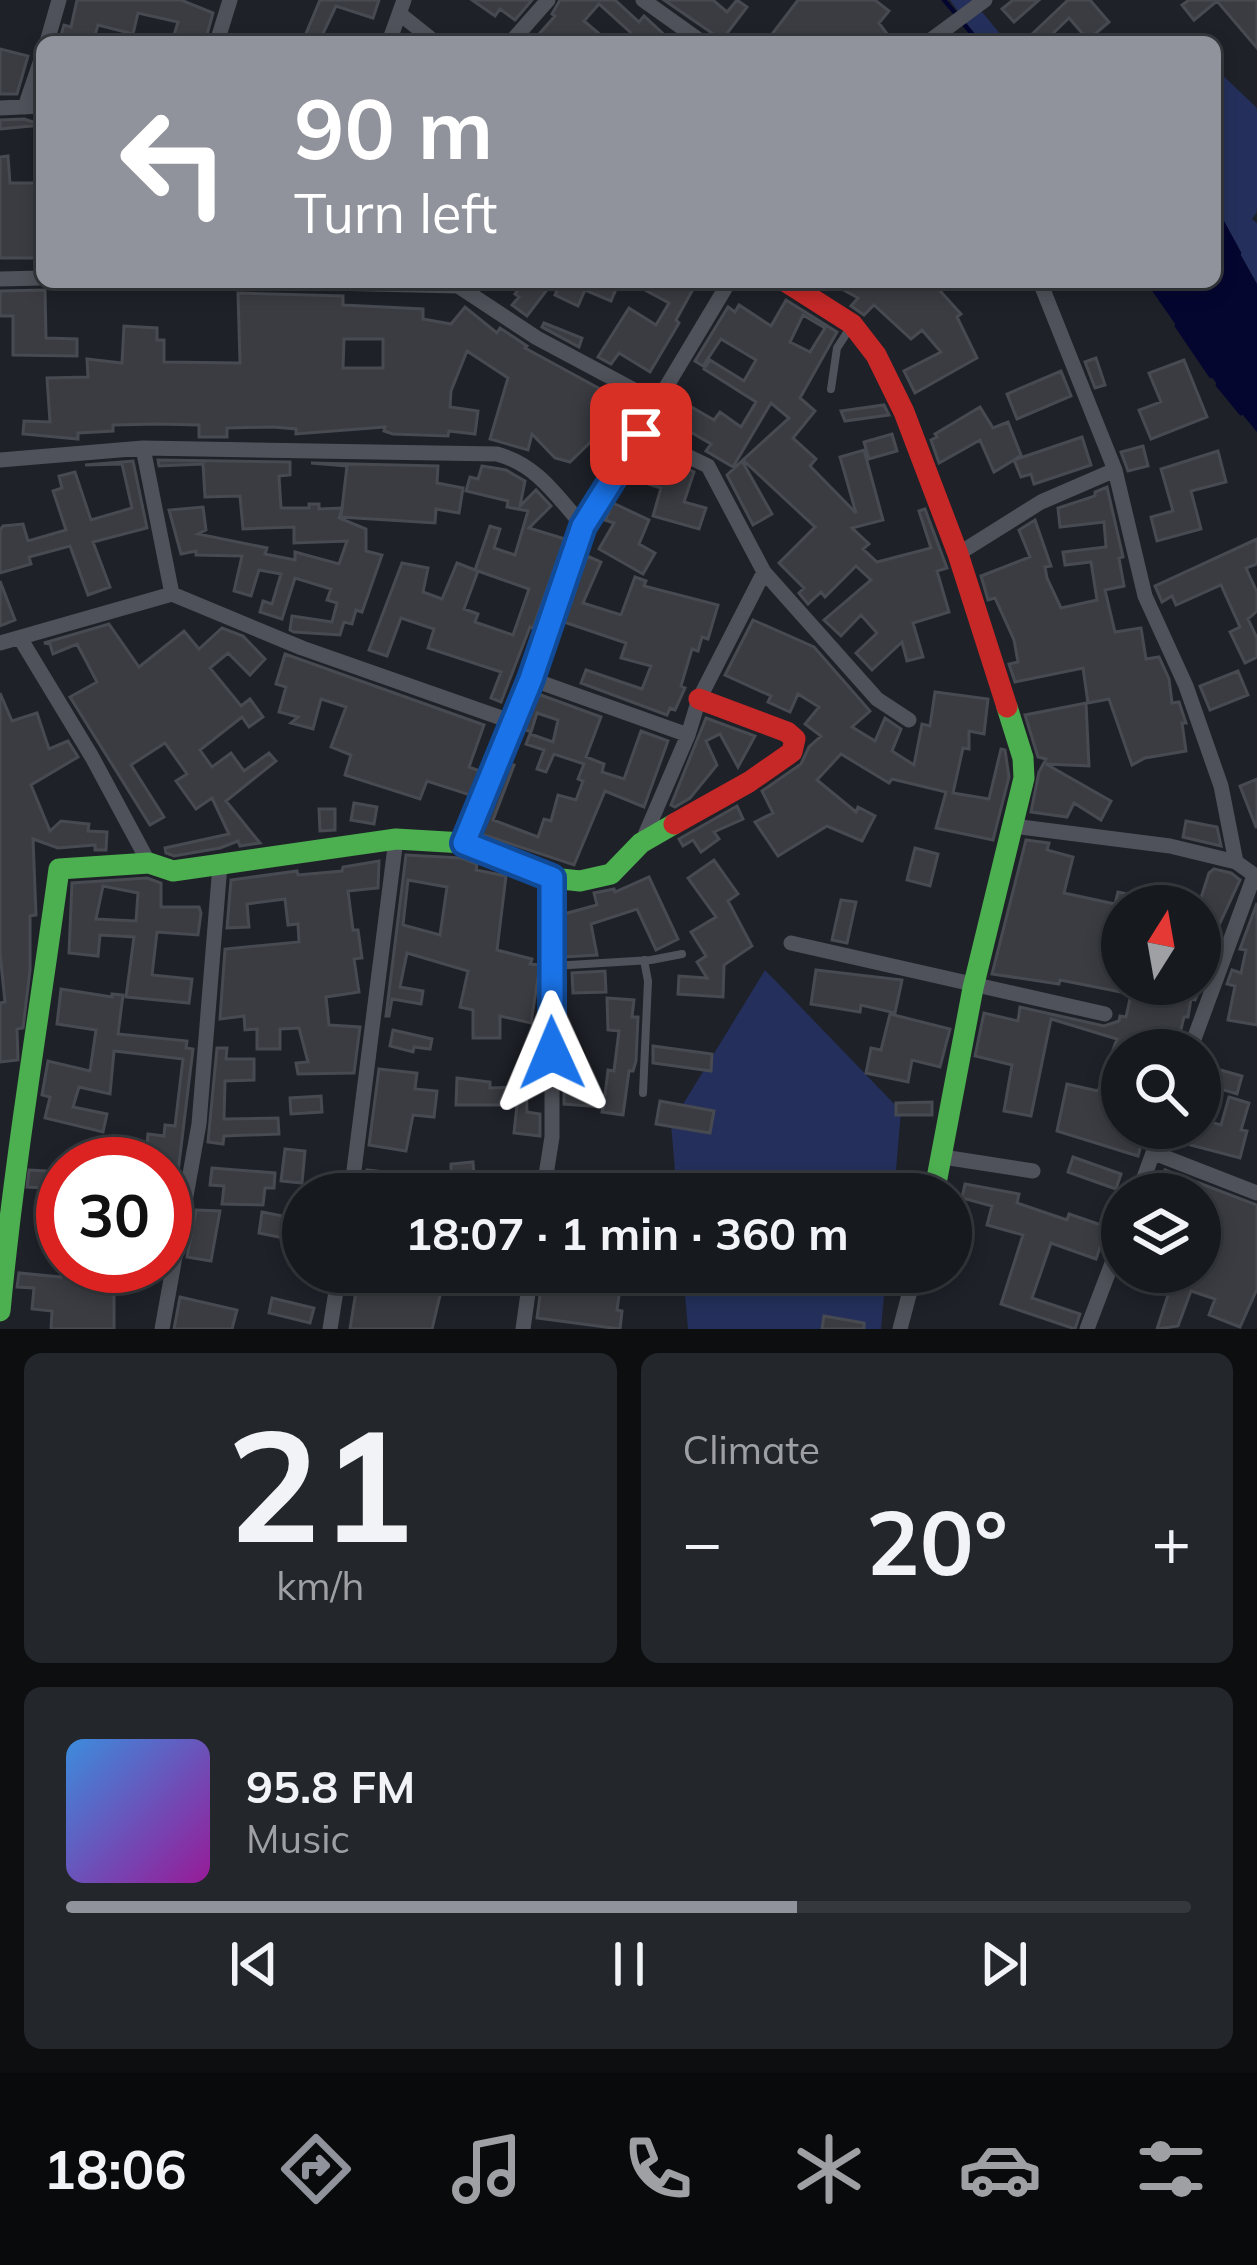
<!DOCTYPE html>
<meta charset="utf-8">
<style>
body{margin:0;font-family:Mulish,sans-serif;background:#23262b;color:#f1f3f6;height:100vh;display:flex;flex-direction:column;font-size:45px;white-space:nowrap}
*{box-sizing:border-box;margin:0}
p{font-size:39px;color:#9ea0a4}
.icon{flex:none;width:66px;height:66px;fill:none;stroke:currentColor;stroke-width:2;stroke-linecap:round;stroke-linejoin:round}
.map{position:relative;height:1329px;overflow:hidden}
.drawer{display:flex;flex-direction:column;gap:24px;padding:24px;background:#0c0e10;flex:1}
.drawer>*{flex:none}
.guide{position:absolute;left:36px;top:36px;width:1185px;height:252px;border-radius:18px;box-shadow:0 6px 18px #0003,0 0 0 3px #35383c;background:#90939b;color:#fff;overflow:hidden}
.needle{width:78px;rotate:11deg}
.tools{position:absolute;left:1101px;top:885px;display:grid;gap:24px}
.tools a{display:grid;place-items:center;width:120px;height:120px;border-radius:50%;background:#16191e;box-shadow:0 6px 18px #0003,0 0 0 3px #35383c;font-size:60px}
.speed{position:absolute;left:36px;top:1137px;display:flex;gap:24px;font-size:60px;font-weight:700;text-align:center}
.speed>*{display:grid;place-content:center;width:156px;height:156px;border-radius:50%;background:#16191e;box-shadow:0 6px 18px #0003,0 0 0 3px #35383c;line-height:1}
.speed .limit{border:18px solid #d22;background:#fff;color:#111}
.pin{position:absolute;display:grid;place-items:center;width:102px;height:102px;color:#fff;margin:-51px;border-radius:24px;box-shadow:0 6px 18px #0006}
.me{position:absolute;width:132px;margin:-66px;rotate:359deg;stroke-linejoin:round;filter:drop-shadow(0 0 9px #0008)}
.turn{display:flex;align-items:center;gap:42px;height:252px;padding:0 60px;font-size:54px}
.turn .icon{width:156px;height:156px;stroke-width:2.5}
.turn b{display:block;font-size:84px;line-height:102px}
.big{font-size:90px;font-weight:700;line-height:1.1}
.drawer .tile{flex:1;display:flex;flex-direction:column;justify-content:center;gap:18px;min-width:0;padding:0 42px;border-radius:18px;background:#23262b}
.drawer .dial{align-items:center;gap:0}
.dial b{font-size:156px;line-height:1}
.song{display:flex;align-items:center;gap:36px}
.cover{width:144px;height:144px;border-radius:18px;background:linear-gradient(135deg,hsl(210 70% 55%),hsl(300 70% 35%))}
.played{height:12px;border-radius:6px;background:linear-gradient(90deg,#90939b 65%,#35383c 65%)}
.keys{display:flex;justify-content:space-around;direction:ltr}
.heat{display:flex;justify-content:space-between;align-items:center;font-size:66px;direction:ltr}
.drawer .tiles{flex:1;display:grid;gap:24px;grid-template-columns:1fr 1fr}
.tile:last-child{grid-column:span 2}
.trip{position:absolute;left:282px;top:1173px;width:690px;height:120px;border-radius:60px;background:#16191e;box-shadow:0 6px 18px #0003,0 0 0 3px #35383c;font-weight:700;line-height:120px;text-align:center}
.dock{display:flex;height:192px;justify-content:space-around;align-items:center;background:#090a0c;color:#9ea0a4}
.dock .icon{width:84px;height:84px}
.dock .on{color:#90939b}
.dock b{font-size:54px;color:#f1f3f6}
.map>svg:first-child{display:block}
.green{fill:#24305b}
.water{fill:#050630}
.lines{fill:none;stroke-linecap:round;stroke-linejoin:round}
.stream{stroke:#050630;stroke-width:4.5}
.building{fill:#3a3c42;stroke:#474a50;stroke-width:3;fill-rule:evenodd}
.lane{stroke:#4f525a;stroke-width:8}
.street{stroke:#4f525a;stroke-width:15}
.fast{stroke:#4caf50;stroke-width:21}
.jam{stroke:#c62828;stroke-width:21}
.route-casing{stroke:#114b97;stroke-width:30}
.route{stroke:#1a73e8;stroke-width:21}
</style>
<div class="map">
<svg width="1257" height="1329" viewBox="0 0 1257 1329">
<rect width="100%" height="100%" fill="#1e2128"/>
<!-- green -->
<path class="green" d="M950,0h22l35,42h-27z
M1215,68l42,40v104l-5,7 5,4v61l-42,-75z
M765,970l136,141 -7,83h-217l-6,-70z
M683,1272h203l-5,57h-193z"/>
<!-- water -->
<path class="water" d="M1215,209l42,75v148l-41,-49 -70,-101h69z"/>
<g class="lines">
<!-- stream -->
<path class="stream" d="M944,0l12,14
M963,23l16,19
M1215,209l24,44
M1177,326l34,50
M1218,385l23,28"/>
</g>
<!-- building -->
<path class="building" d="M77,0h104l32,13 -8,29h-33l6,-20 -40,-9 -5,21 -35,-9 -5,17h-34l5,-17 7,2z
M320,0h59l-6,18 -37,-12 -17,36 -14,-6z
M472,0h60l-17,20 -15,-11 -5,7z
M560,0h55l24,22 5,-6 28,26h-52l10,-10 -31,-28 -15,17 25,21h-77l23,-26 -3,-2z
M664,0h49l14,12 10,-12 10,7 -25,33z
M798,0h77l14,11 -10,12 14,19h-127z
M1013,0h26l-25,22 -12,-13z
M1068,0h22l19,22 -21,18 -19,-22 -25,24h-10l-5,-5z
M1189,0h68v48l-40,-47 -23,19 -12,-15z
M0,49l28,7 -11,38h-17z
M24,119l18,6 -42,4v-9z
M8,156l2,27h32v75h-42v-101z
M506,282h47l-26,34 -15,-11 7,-8 -4,-3 3,-4z
M561,282h58l-8,19 -26,-11 -7,16 -23,-11z
M630,282h67l-21,38 3,3 -29,49 -31,-19 -8,11 -13,-7 31,-49 27,17 13,-22z
M829,282h103l29,32 -4,3 20,41 -62,35 -11,-22 37,-19 -19,-22 -11,9 -37,-34 -10,10 -13,-9 7,-8z
M45,290l1,48 31,1v17l-64,-1v-39h-13v-25z
M238,293l105,3v9l80,4v10l28,5 14,-17 32,26 3,-5 27,18 -2,2 112,61 -12,22 -15,-8 -40,39 -15,-4 -23,-24 -4,16 -38,-11 18,-61 -41,-27 -16,40 -1,16 28,4 -3,23 -26,-3 -1,5 -55,-2 -9,-3 1,-4 -89,7v-5l-23,-2 -46,1v9h-28v-12l-39,-1 -47,1v6l-35,2v6l-55,-5 1,-13 26,1 -3,-44 41,-1 -1,-18 35,4 2,-37 33,2v12h7v22l76,1zM344,339h39v29h-40z
M786,300l51,32 -37,66 15,13 -22,27 23,21 -6,7 46,47 -16,-56 24,-7 19,70 -31,8 17,16 -6,5 14,13 54,-14 -12,-37 6,-2 22,59 -10,3 12,41 -36,11 10,34 -16,4 -5,-19 -30,28 -16,-17 21,-20 -16,-18 -20,21 -17,-16 47,-40 -15,-14 -31,31 -4,-5 -13,12 -9,-11 5,-5 -25,-25 36,-36 -72,-67 46,-42 -18,-15 -38,64 -27,-16 5,-7 -46,-27 11,-19 38,22 6,-8 21,15 15,-25 -52,-33 6,-9 34,21 12,-21 -35,-21 -18,27 -8,-5 33,-54 7,5 4,-7 32,21zM803,315l22,13 -15,24 -20,-10z
M544,323l38,15 -3,9 -37,-20z
M1096,358l9,27 -10,3 -10,-26z
M1184,360l23,57 -56,22 -12,-29 22,-8 -12,-29z
M1061,371l10,25 -54,23 -10,-25z
M884,405l5,10 -44,6 -4,-10z
M980,407l13,21 15,-6 13,33 -7,5 68,-23 9,28 -57,19 -3,-10 -10,3 -7,-17 -20,12 -14,-32 -41,23 -8,-23 6,-3 -2,-3z
M892,434l5,17 -28,8 -5,-17z
M1143,446l5,20 -20,5 -7,-19z
M646,450l48,22 -10,30 22,6 -7,21 -46,-13 8,-28 -25,-8z
M1218,451l8,31 -35,9 10,38 -44,12 -6,-24 22,-6 -12,-42z
M158,460l132,2v13l-11,1 2,32h28v-4h10v5l23,-1 -3,10 27,11v22l16,4 -20,57 -6,-2 -4,14 -8,-2 -4,13 -46,-3 -4,-2 2,-14 40,6 5,-19 -10,-3 4,-11 -36,-11 -13,41 -22,-7 3,-11 9,3 9,-30 -22,-4 -8,26 -17,-5 8,-35 -46,-1v-4l-15,3 -12,-44 34,-3 3,23 -8,4 69,14 -2,6 30,6v-8l44,12 8,-23 -53,2v-16l-51,2 -3,-33 -35,1 -2,-33 -44,2z
M133,461l14,67 -54,14 17,45 -22,8 -18,-49 -41,11 2,7 -31,9v-43l3,-4 20,-2 5,17 38,-11 -13,-39 9,-3 -3,-12 16,-4 16,48 41,-12 -10,-44 -37,1z
M742,461l30,53 -19,11 -26,-50z
M311,463l127,3 -1,17 26,5 -4,25 -23,-4 -1,14 -94,-6 6,-51z
M482,466l24,4 19,11 -5,25 16,-16 15,16 -22,22 36,11 -32,89 -3,-1 -29,75 -10,-4 10,-26 -73,-24 6,-19 -33,-11 -14,38 -18,-6 33,-87 26,5 -5,24 19,7 15,-36 18,7 15,-44 10,3 -6,19 21,7 13,-44 -21,-4 1,-6 -42,-10 4,-14 8,2zM478,571l51,18 -16,46 -38,-13 3,-8 -14,-5z
M1107,487l16,70 -4,1 5,28 -19,4 10,42 26,-4 5,31 13,-2 10,22 3,24 7,-1 7,21h-4l4,28 -41,7 -13,7 -23,-66 -21,4 -5,-35 -68,14 -6,-18 9,-2 -4,-22 -19,-42 -7,2 -7,-24 49,-19 -11,-27 16,-10 16,46 -6,1 2,11 14,30 36,-8 -6,-38 -26,3 -2,-13 43,-5 -2,-25 -44,5 -2,-19 37,-12v-4z
M613,503l36,17 -10,24 16,9 -12,21 -44,-25 15,-26 -9,-3z
M1257,539v25l-11,4 11,24v19l-9,8 9,19v19l-12,6 -15,-31 10,-5 -19,-42 -45,20 -4,-9 -10,6 -7,-16z
M587,556l14,6 -18,41 38,12 14,-38 11,4 -2,5 74,19 -10,34 -6,-2 -4,14 -6,-2 -11,37 4,2 -10,22 -5,-2 -3,7 -86,-32 5,-13 56,19 9,-23 -30,-8 5,-15 -62,-21z
M0,581l15,39 -15,6z
M753,620l61,27 56,64 -18,16 23,14 10,-23 16,11 -9,22 22,14 8,-41 8,2 5,-34 53,7 -4,35 -15,-3v18l-6,-1 -10,45 36,6 12,-50 4,1 4,27 -16,63 -57,-12 10,-36 -54,-13 -3,4 -48,-29 -24,26 39,32 2,-5 17,9 -13,25 -35,-15 -49,30 -23,-34 18,-9 -11,-22 39,-27 8,-17 12,-11 -16,-12 14,-17 -21,-13 -8,18 -22,-10 3,-6 -46,-21z
M109,624l30,43 45,-36 15,18 23,-21 21,8 22,23 -15,16 -22,-22 -18,15 31,38 9,-7 13,18 -14,10 -7,-10 -42,33 12,17 19,-14 13,18 25,-18 7,8 -50,40 34,42 -20,3 -2,-5 -18,7 -46,8 -8,-3 -1,-5 64,-14 -17,-36 -16,11 -20,-28 11,-7 -22,-31 -34,22 33,52 -14,8 -80,-128 27,-15 -20,-38 -24,10 -3,-10 -6,-1z
M285,654l199,71 -15,42 11,4 -10,24 -43,-14 -7,18 -75,-24 6,-20 -20,-8 15,-40 -25,-8 -8,30 -22,-6 7,-6 -19,-5 7,-25 -10,-3z
M1238,671l10,24 -38,15 -10,-24z
M0,693l12,28 25,-8 12,36 19,-8 10,16 -47,28 19,46 11,-10 28,3 -1,7 19,1 -1,18h-11v-5l-37,3 -25,-9 3,76 -6,1v54l-7,58 -6,1 1,31 -18,2v-59l5,-1 -5,-49z
M538,694l63,23 -15,40 18,7 -2,8 22,7 17,-48 27,10 -24,66 -39,-16 -31,74 -93,-31 28,-70 5,1 -21,55 45,17 6,-18 7,2 7,-26 18,5 7,-19 -5,-2 6,-15 -30,-10 -8,18 -9,-3 7,-19 -18,-6 4,-10 23,8 5,-22 -21,-7 -6,19 -8,-3z
M1086,703l3,63 -43,-2 65,37 -10,19 -27,-17 -7,14 -36,-5 8,-40 7,-13 -8,-2 -13,-42z
M706,718l49,18 -17,31 -18,-33 -14,7 11,24 -27,33 -15,9 -4,-2z
M1257,779v48h-1l-16,-41z
M354,803l23,4 -3,17 -23,-4z
M737,806l6,13 -29,13 5,7 -18,13 -8,-12 -10,6 -4,-7z
M319,809h16v21l-15,1z
M1186,821l31,6 4,19 -38,-9z
M1026,840l23,3 -2,7 26,7 -9,36 51,11 3,-12 41,9 -1,5h-36v78h80l-7,16 -4,-1 -3,18h-4l-8,33 -48,-7 -6,7 -4,25 4,1v11l-9,29 9,3v9h24l-8,28 -81,-25 10,-47 31,7 19,-52 -66,-20 -20,97 -27,-5 8,-46 -37,-9 9,-43 34,8 2,-14 84,19 15,-5 1,-5 6,1 5,-23 -71,-14 -1,4 -67,-10z
M915,848l23,6 -8,32 -23,-6z
M406,855l55,3 16,6 -1,6 30,6 -9,74 35,9 -2,5 10,1 -9,58 -31,-7v22h-27v-28l-13,-3 8,-36 -61,-18 -7,34 23,4 -2,13 -29,-5 -3,17h-3zM408,880l39,7 -7,48 -37,-10z
M714,860l24,34 -10,7 24,45 -28,19 -1,32 -45,-3 1,-18 28,2 -10,-16 9,-6 -15,-24 25,-15 -28,-39z
M379,861l-1,27 -30,3 5,39h5l4,28 -8,1 5,33 -33,5 3,28 31,2 -6,46 -56,1 -2,-11 12,-1 -9,-34 -19,1v20h-23v-20l-12,1 -1,-14 -24,3 5,-70 74,-7 -1,-18 -10,1 -3,-26 -38,5 2,23 -22,1 4,-48 66,-9 1,4 44,-4 1,-4z
M1214,869l17,4 9,7 -28,60 -7,35h-5v-74l9,-28z
M649,877l29,62 -22,11 -19,-41 -46,15 6,31 -33,2v-43l33,-9 -3,-12 20,-4 1,3z
M147,878l14,5v24h38l2,6 -3,22 -41,-3 -5,43 40,4 -3,24 -63,-6 8,-60 -34,-2 -2,21 -29,-3 3,-70zM103,886l35,7 -2,28 -40,-2z
M841,900l15,2 -9,41 -15,-3z
M1257,903v122l-29,-5 7,-34 -8,-2 5,-14 9,3 5,-23 -6,-1z
M816,970l86,10 -7,33 -34,-8 -1,7 -49,-8z
M605,971l1,21 -33,1 -1,-20z
M61,989l51,8v-3l11,1 -5,39 69,7 -1,7 7,1 -15,123 -13,-1v-7h-35l1,-12 15,1 2,-19 16,2 1,-11 10,1 8,-67 -69,-8 -4,43 -31,-7 -6,20 34,7 -4,18 -58,-14 5,-21 -8,-2 6,-34 42,10 6,-41 -39,-6z
M607,998l27,2 -2,17h6l-2,44 -3,10h-4l-6,44 -21,-3 1,-5 -39,-3v-12l41,3 3,-25 6,1 5,-40 -11,-1z
M890,1014l60,15 -10,38 -28,-7 -4,22 -42,-9 5,-25 10,2z
M393,1030l39,9 -2,10 -16,-2 -1,5 -23,-6z
M653,1046l59,8 -1,17 -58,-8z
M217,1048h10l-1,11h28v21l-29,1 -1,38 54,-1 1,16 -55,2 -1,8 -15,-2z
M1203,1065l39,11 -5,18 -37,-11z
M379,1069l38,4 -2,16 22,2 -3,26 -21,-2 -7,36 -37,-6z
M457,1078l33,4v6l29,-1 1,-6h6l1,31 13,2v22l-26,-3 3,-28h-61z
M321,1096l1,16 -31,2 -1,-16z
M1229,1097l20,6 -8,27 6,1 -7,27 -61,-16 4,-14h17v-9l21,6z
M660,1101l54,10 -4,22 -54,-9z
M932,1102v13h-36v-12z
M285,1149l20,2 -3,32 -21,-2z
M1073,1157l48,17 -5,15 -48,-17z
M473,1162l1,13 -23,2v-13z
M212,1168l63,5 -1,15h-9l-2,17 -41,-1 2,-18 -14,-1z
M29,1170l34,2v17l-36,-2z
M367,1170l84,9 -2,15h-85z
M1165,1170l92,35v84l-17,38 -31,-12 6,-16 -24,-8 -13,35 -21,3 11,-34 -48,-19 2,-4h78v-78h-44z
M965,1184l54,10 -2,9 50,17 2,-6 38,13 -11,32 -45,-16 -19,55 48,16 -5,15 -74,-25 22,-69 -36,-10 5,-19 -30,-8z
M196,1210l24,1 -9,50 -24,-4z
M262,1212l41,8v22l-44,-9z
M62,1266h56v12l-4,-1v52h-63l1,-18 -20,-2 2,-21 -17,-1 2,-14 42,4z
M359,1272l74,2 43,-2 -3,13 -29,-6 -12,50h-82z
M543,1272l79,2 -5,36 5,1 -2,18 -83,-11z
M180,1297l57,13 -5,19h-58z
M272,1298l42,10 -4,15 -41,-10z
M824,1316l40,7v6h-42z"/>
<g class="lines">
<!-- lane -->
<path class="lane" d="M831,389l6,-41 15,-23
M553,966l98,-6 31,-6
M643,1093l5,-112 -4,-21"/>
<!-- street -->
<path class="street" d="M643,0l59,42
M400,14l35,28
M47,42l12,-42
M217,42l13,-42
M389,42l15,-42
M511,42l37,-42
M928,42l57,-42
M25,107l17,-50
M0,108l42,-2
M0,279l42,-1
M285,282l172,4
M452,282l85,56 118,63
M1040,282l75,188 30,126 41,90 35,100 15,76
M641,434l67,32 56,106 113,127 32,21
M143,448l29,146
M0,460l143,-12 354,6c40,11 59,41 86,72
M958,554l83,-52 74,-32
M20,638l72,119 57,106
M0,643l172,-49 130,54 211,74
M531,679l157,56
M1013,826l157,20 66,16 21,15
M642,842l46,-107 11,-36 65,-127
M464,843l67,-164 52,-153 146,-244
M791,943l314,71
M1190,1050l64,-174
M1154,1153l103,40
M943,1157l90,14
M351,1194l45,-355
M543,1194l9,-57v-259
M1138,1194l24,-66
M162,1329l37,-205 21,-259
M330,1329l9,-57
M523,1329l8,-57
M900,1329l15,-57
M1087,1329l35,-92"/>
<!-- fast -->
<path class="fast" d="M934,1194l39,-206 51,-210 -1,-20 -16,-51
M0,1311c14,-148 39,-294 59,-442l90,-6 24,8 223,-32 68,4 88,35 28,3 31,-7 30,-31 33,-19"/>
<!-- jam -->
<path class="jam" d="M786,282l66,42 24,31 28,57 54,142 49,153
M674,824l75,-42 43,-30 3,-13 -8,-7 -88,-33"/>
</g>
<g class="lines">
<defs>
<path id="route" d="M552,1053v-175l-88,-35 67,-164 52,-153 58,-92"/>
</defs>
<!-- route casing -->
<use href="#route" class="route-casing"/>
<!-- route -->
<use href="#route" class="route"/>
</g>
</svg>
<div class="tools">
<a><svg class="needle" viewBox="-14 -14 28 28"><path d="M0-13l5 13h-10z" fill="#e53935"/><path d="M0 13l5-13h-10z" fill="#9ea0a4"/></svg></a>
<a><svg class="icon" aria-label="search" viewBox="0 0 24 24"><circle cx="10" cy="10" r="6"/><path d="M15 15l6 6"/></svg></a>
<a><svg class="icon" aria-label="layers" viewBox="0 0 24 24"><path d="M12 4l9 5-9 5-9-5zM3 14l9 5 9-5"/></svg></a>
</div>
<div class="speed"><div class="limit">30</div></div>
<div class="pin" style="left:641px;top:434px;background:#d93025"><svg class="icon" aria-label="arrive" viewBox="0 0 24 24"><path d="M6 21V4h12l-3 4 3 4H6"/></svg></div>
<svg class="me" style="left:552px;top:1053px" viewBox="-20 -20 40 40"><path d="M0-17L14 15 0 8-14 15z" fill="#1a73e8" stroke="#fff" stroke-width="4"/></svg>
<div class="trip">18:07 · 1 min · 360 m</div>
<div class="guide">
<div class="turn"><svg class="icon" aria-label="left" viewBox="0 0 24 24"><path d="M17 20v-9H6M10 6l-5 5 5 5"/></svg><div><b>90 m</b>Turn left</div></div>
</div>
</div>
<section class="drawer">
<div class="tiles">
<div class="tile dial"><b>21</b><p>km/h</p></div>
<div class="tile"><p>Climate</p>
<div class="heat"><a>−</a><b class="big">20°</b><a>+</a></div>
</div>
<div class="tile">
<div class="song"><i class="cover"></i><div><b>95.8 FM</b><p>Music</p></div></div>
<div class="played"></div>
<div class="keys"><svg class="icon" aria-label="previous" viewBox="0 0 24 24"><path d="M18 5L8 12l10 7zM5 5v14"/></svg><svg class="icon" aria-label="pause" viewBox="0 0 24 24"><path d="M8 5v14M16 5v14"/></svg><svg class="icon" aria-label="next" viewBox="0 0 24 24"><path d="M6 5l10 7-10 7zM19 5v14"/></svg></div>
</div>
</div>
</section>
<nav class="dock">
<b>18:06</b>
<svg class="icon on" aria-label="directions" viewBox="0 0 24 24"><path d="M12 3l9 9-9 9-9-9zM9 14v-3h6M13 9l2 2-2 2"/></svg>
<svg class="icon" aria-label="music" viewBox="0 0 24 24"><path d="M9 18V5l10-2v13"/><circle cx="6" cy="18" r="3"/><circle cx="16" cy="16" r="3"/></svg>
<svg class="icon" aria-label="phone" viewBox="0 0 24 24"><path d="M5 4h4l2 5-3 2q2 4 5 5l2-3 5 2v4C11 20 4 13 5 4z"/></svg>
<svg class="icon" aria-label="climate" viewBox="0 0 24 24"><path d="M12 3v18M4 7l16 10M4 17L20 7"/></svg>
<svg class="icon" aria-label="car" viewBox="0 0 24 24"><path d="M5 17H2v-5l4-1 3-4h7l3 4 3 1v5h-3M9 17h6M6 11h13"/><circle cx="7" cy="17" r="2"/><circle cx="17" cy="17" r="2"/></svg>
<svg class="icon" aria-label="filters" viewBox="0 0 24 24"><path d="M4 7h16M4 17h16"/><circle cx="9" cy="7" r="2"/><circle cx="15" cy="17" r="2"/></svg>
</nav>
